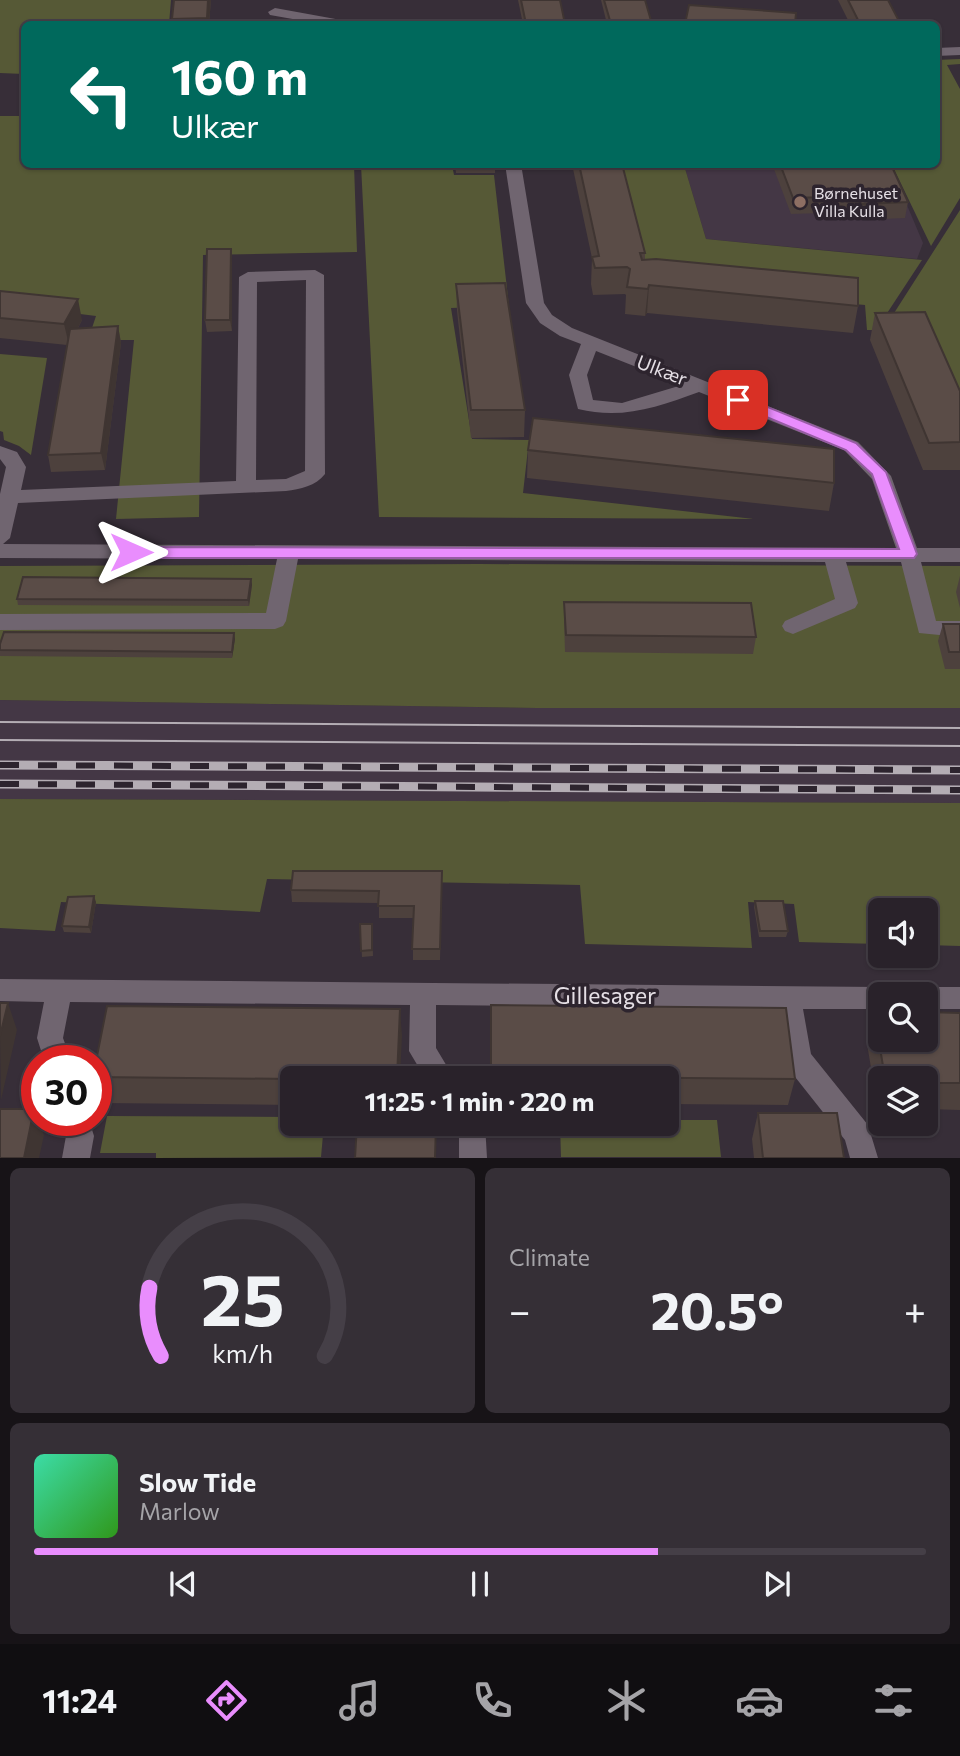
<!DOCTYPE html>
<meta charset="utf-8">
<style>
body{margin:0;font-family:Commissioner,sans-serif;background:#352f36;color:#f1f3f6;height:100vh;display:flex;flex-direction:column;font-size:26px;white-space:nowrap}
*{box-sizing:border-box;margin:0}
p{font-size:23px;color:#a5a4a8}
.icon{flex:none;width:38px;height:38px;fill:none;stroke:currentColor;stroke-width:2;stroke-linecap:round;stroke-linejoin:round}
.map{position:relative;height:1158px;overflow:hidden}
.drawer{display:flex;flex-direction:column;gap:10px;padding:10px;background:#171317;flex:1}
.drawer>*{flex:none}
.guide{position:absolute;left:21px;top:21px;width:919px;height:147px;border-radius:10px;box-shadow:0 2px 5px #0004,0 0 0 2px #453f47;background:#00695c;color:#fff;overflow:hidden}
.controls{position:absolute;left:868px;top:898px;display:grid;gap:14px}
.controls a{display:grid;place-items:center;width:70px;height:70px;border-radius:10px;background:#29222a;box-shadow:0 2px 5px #0004,0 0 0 2px #453f47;font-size:35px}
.speed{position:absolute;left:21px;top:1045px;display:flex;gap:14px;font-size:35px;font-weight:700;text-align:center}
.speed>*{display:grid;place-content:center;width:91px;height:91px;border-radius:50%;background:#29222a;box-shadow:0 2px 5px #0004,0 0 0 2px #453f47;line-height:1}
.speed .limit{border:10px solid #d22;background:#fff;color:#111}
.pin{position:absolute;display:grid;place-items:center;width:60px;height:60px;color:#fff;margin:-30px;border-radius:14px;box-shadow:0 4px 10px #0006}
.me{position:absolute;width:77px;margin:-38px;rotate:90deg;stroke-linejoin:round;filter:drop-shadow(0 0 5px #0008)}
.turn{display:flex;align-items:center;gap:24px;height:147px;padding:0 35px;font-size:32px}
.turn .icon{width:91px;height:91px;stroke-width:2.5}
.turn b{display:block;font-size:49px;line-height:60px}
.big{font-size:52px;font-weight:700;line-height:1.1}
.drawer .card{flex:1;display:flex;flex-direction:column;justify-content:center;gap:10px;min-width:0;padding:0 24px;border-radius:10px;background:#352f36}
.drawer .dial{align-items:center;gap:0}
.dial svg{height:182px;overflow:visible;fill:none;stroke:#453f47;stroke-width:7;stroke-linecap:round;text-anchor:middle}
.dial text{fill:#f1f3f6;stroke:none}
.song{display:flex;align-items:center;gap:21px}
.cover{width:84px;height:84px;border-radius:10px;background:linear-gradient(135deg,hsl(160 70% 55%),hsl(110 70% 35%))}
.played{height:7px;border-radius:4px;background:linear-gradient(90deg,#e98dfd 70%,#453f47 70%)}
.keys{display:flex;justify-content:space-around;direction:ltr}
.heat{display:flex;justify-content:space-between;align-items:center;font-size:38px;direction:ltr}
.drawer .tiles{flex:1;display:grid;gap:10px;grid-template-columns:1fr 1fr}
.card:last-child{grid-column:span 2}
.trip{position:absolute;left:280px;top:1066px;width:399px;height:70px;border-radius:10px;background:#29222a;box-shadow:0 2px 5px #0004,0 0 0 2px #453f47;font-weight:700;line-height:70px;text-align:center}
.menu{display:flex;height:112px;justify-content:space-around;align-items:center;background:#100e11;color:#a5a4a8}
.menu .icon{width:49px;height:49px}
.menu .active{color:#e98dfd}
.menu b{font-size:32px;color:#f1f3f6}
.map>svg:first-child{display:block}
.built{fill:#443745}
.green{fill:#565936}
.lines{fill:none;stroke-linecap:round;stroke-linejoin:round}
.minor{fill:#706570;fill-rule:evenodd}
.tram{stroke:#b4adb4;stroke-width:2}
.rail-casing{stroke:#b4adb4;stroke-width:9}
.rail{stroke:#2d242e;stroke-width:6;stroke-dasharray:19;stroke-linecap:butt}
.wall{fill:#4d413d}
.shaded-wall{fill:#3f3532}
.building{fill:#5a4c47;stroke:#3f3532;stroke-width:2}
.route{fill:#e98dfd;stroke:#975ca4;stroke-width:2}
.education-dot{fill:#8d6e63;stroke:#2d242e;stroke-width:2.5}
.labels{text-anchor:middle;stroke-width:7;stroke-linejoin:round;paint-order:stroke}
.far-poi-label{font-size:16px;fill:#e5dfe5;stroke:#2d242e;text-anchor:start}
.street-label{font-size:19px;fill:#e5dfe5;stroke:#2d242e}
.near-street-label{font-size:23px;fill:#e5dfe5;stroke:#2d242e}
</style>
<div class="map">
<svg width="960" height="1158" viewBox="0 0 960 1158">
<rect width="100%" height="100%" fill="#372e38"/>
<!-- built -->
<path class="built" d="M684,165h206l33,78 -6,16 -211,-20z
M0,700l537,8h423v95l-960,-4z"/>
<!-- green -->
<path class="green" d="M0,0h171l-2,24h-145v50l-24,-1z
M960,59v5l-13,1 13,24v109l-29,48 -39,-81 44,-1v-104z
M0,116h24v48l330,1 3,87 -154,3 -4,262 -83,2 18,-179h-46l8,-24 -96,-12z
M361,165h91l2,10h40l15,131 -58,2 21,131 57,1 -6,53 231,26 -375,-2z
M617,165h67l22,74 216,21 -46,70h-9l-2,-25 -217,-20z
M960,210v215l-80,-90z
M0,354l47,4 -16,97 -12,-9 -15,-6 -1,-8 -3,-1z
M479,564l481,2v142h-423l-537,-8v-134z
M0,799l960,4v143l-34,-1v-35h-46v34l-81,-2 -5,-38 -46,-2 4,46 -167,-4 -5,-59 -313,-6 -7,33 -199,-10 -6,29 -55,-3z
M107,1116l185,1v7h32l-3,33 -165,1v-5h-56z
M667,1120h50l4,37h-160l-1,-33h107z"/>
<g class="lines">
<!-- minor -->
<path class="minor" d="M275,8l66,12 7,4h-27l-51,-9 -2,-3z
M960,47v8l-24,1v-8z
M505,164h16l23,139 8,12 20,13 286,114 33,34 26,72h43v14h-39l15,59h24v16l-41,-4 -18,-71h-55l12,41 -3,5 -62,26 -8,-3 -3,-5 3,-5 50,-22 -10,-37 -527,-3 -12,62 -3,5 -8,3 -275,1v-16l266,-1 11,-54 -277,-1v-64l6,-27 -6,-8v-13l17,6 9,15 -5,23 215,-9 3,-204 9,-5 67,-2 9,5 1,199c-9,12 -25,15 -39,17l-268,12 -8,35 -7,6 893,4 -24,-69 -28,-29 -145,-58c-41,15 -77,28 -121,17l-9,-34 12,-31 -21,-8 -20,-13 -14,-20zM306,280l-1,191 -19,8 -30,1 1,-198zM596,351l86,34 -60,18 -29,-3 -6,-25z
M0,979l880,8 9,3 2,4h-11v15h-77l8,45 57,71 10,33h-28l-5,-18 -57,-72 -4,-9 -7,-50 -341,-4v43l18,30h-29l-16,-27 1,-46 -340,-3 -7,36 8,22h-27l-7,-22 7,-36 -44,-1z
M926,987h34v22h-34v-15h-11l2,-4z
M61,1120h28l5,16 -4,22h-28l4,-22z
M456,1124h29l2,34h-28v-27z"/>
<!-- tram -->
<path class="tram" d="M0,722l960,6
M0,740l960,6"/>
<defs>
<path id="rail" d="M0,765l960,5
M0,784l960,6"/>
</defs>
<!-- rail casing -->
<use href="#rail" class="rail-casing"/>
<!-- rail -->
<use href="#rail" class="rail"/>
</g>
<!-- wall -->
<path class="wall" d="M211,0l-2,24h-36l-1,-5z
M518,0h42l5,24h-42z
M601,0h44l7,24h-45z
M838,0h50l12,24h-50z
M455,164h40v9h-39z
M572,164h50l23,89v7l213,46 -5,27 -206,-20 -2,3 -20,-2 1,-19 -1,-1 -32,1 -2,-11 1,-26z
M772,164h104l2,5 30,33 -3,16 -47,2 -3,-8 -64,2z
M232,260v71l-25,1 -2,-12z
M456,284l69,126 -1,27 -53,1 -14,-127z
M0,291l82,29 -4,8 40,-2 3,17 -16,127 -54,2 -3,-17 19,-110 -67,-7z
M875,313l85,78v79h-37l-53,-130z
M528,450l306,33 -5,28 -302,-33z
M960,576v32l-4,-16z
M251,579l1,6 -3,21 -231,-1 -1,-6z
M564,602l192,35 -3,17 -188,-2 -1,-33z
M943,624h17v45h-15l-7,-28z
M235,639l-3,19 -232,-2v-12z
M442,871l-2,89h-27v-42h-34v-15l-87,-1 -1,-12z
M755,901l33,30 -2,6h-27l-5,-30z
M96,902l-5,31 -27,-1 -2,-6z
M360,924h12l1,32 -11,1z
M491,1005l304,74 -7,26 -121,-1v-26h-176z
M874,1012l86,1v97l-34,-1v-31h-46v31h-2l-12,-71z
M402,1036l-110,42v27l-191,-2 -5,-17v-25z
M758,1113l86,45h-90l-2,-19z"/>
<!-- shaded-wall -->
<path class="shaded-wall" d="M208,0h3l-2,24h-2v-6z
M231,249l1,11v71l-2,-11z
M649,285l-2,28 -2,3 3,-27z
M78,299l4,21 -13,25 -5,-21z
M118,326l3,17 -16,127 -4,-17z
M251,579l1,6 -3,21 -1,-6z
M234,633l1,6 -3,19v-6z
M94,896l2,6 -5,31 -2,-6z
M8,1003l9,27 -16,70 -1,-64z
M400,1009l2,27 -2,42h-3z
M34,1109l3,6v5h1l6,15 -5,23h-15z"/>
<!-- building -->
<path class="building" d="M174,0h34l-1,18 -35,1z
M521,0h39l5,24h-39z
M604,0h41l7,24h-41z
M848,0h40l12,23 -40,1z
M689,5l107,8 -1,11h-110z
M579,164h43l23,89h-5l2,7 14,-1 202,19v28l-209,-21 -1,4 -21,-2 3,-18 -3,-2 -32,1 -3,-11 7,-1z
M780,164h96l2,5h15l15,33 -47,2 -4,-8 -64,2z
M207,249h24l-1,71h-25z
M505,283l20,127h-54l-15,-126z
M0,291l78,8 -14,25 -64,-6z
M925,312l35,79v51l-31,1 -54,-130z
M118,326l-17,127 -53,2 22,-126z
M533,418l301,31v34l-306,-33z
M23,577l228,2 -3,21 -231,-1z
M564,602l187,1 5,34 -190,-2z
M943,624h17v28h-11z
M4,632l230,1 -2,19 -232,-2v-6z
M293,871h149l-2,78h-28l2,-43h-36l1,-15 -88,-1z
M94,896l-5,31 -27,-1 6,-29z
M755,901h28l5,30h-28z
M360,924h12v26l-11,1z
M0,1003h8l-8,33z
M491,1005l295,3 9,71 -304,-3z
M107,1006l293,3 -3,69 -105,1 -196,-2v-16z
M874,1012h6v28h46v-28l34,1v70h-34v-5h-41z
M0,1109h34l-10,49h-24z
M758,1113h79l7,45h-81z
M357,1124h79l-1,34h-80z"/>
<!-- route -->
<path class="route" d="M738,395l118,48 30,29 31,82 -3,4h-783l-8,-6 8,-5 768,2 -27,-75 -26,-24 -113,-47v-7z"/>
<!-- markers -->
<circle class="education-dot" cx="800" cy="202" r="7"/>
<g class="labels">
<!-- far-poi labels -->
<g class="far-poi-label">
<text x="814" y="199">Børnehuset<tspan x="814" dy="18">Villa Kulla</tspan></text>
</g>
<!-- street labels -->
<g class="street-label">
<text transform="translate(662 370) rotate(21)" y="7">Ulkær</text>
</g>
<!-- near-street labels -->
<g class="near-street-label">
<text x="605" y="1004">Gillesager</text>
</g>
</g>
</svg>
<div class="controls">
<a><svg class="icon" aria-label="sound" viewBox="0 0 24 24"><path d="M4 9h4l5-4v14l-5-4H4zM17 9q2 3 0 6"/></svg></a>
<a><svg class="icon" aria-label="search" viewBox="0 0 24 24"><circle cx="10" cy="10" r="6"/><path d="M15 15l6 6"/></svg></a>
<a><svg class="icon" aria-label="layers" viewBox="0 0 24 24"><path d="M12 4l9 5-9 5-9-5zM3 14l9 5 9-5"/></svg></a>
</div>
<div class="speed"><div class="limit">30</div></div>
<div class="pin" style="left:738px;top:400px;background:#d93025"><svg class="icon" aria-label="arrive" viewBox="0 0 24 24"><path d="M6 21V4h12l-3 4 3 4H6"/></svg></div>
<svg class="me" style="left:131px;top:552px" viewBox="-20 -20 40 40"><path d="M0-17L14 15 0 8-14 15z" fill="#e98dfd" stroke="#fff" stroke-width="4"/></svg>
<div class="trip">11:25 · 1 min · 220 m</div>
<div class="guide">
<div class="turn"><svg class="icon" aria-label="left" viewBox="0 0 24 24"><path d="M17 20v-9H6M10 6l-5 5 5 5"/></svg><div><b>160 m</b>Ulkær</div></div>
</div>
</div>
<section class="drawer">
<div class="tiles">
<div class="card dial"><svg viewBox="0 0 100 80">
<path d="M14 69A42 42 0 1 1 86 69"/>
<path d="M14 69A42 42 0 0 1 9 39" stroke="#e98dfd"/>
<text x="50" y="56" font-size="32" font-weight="700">25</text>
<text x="50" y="72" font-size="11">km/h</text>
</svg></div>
<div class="card"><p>Climate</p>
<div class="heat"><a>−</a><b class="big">20.5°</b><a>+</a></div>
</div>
<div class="card">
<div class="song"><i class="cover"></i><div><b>Slow Tide</b><p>Marlow</p></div></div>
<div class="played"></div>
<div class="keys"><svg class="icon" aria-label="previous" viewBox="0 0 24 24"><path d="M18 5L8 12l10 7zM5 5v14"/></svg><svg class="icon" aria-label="pause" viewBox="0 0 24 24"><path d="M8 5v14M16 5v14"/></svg><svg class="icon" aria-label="next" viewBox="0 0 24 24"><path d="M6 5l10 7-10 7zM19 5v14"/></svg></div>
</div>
</div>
</section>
<nav class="menu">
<b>11:24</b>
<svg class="icon active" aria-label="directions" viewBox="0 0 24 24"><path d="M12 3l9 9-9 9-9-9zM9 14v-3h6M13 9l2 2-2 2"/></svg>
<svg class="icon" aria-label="music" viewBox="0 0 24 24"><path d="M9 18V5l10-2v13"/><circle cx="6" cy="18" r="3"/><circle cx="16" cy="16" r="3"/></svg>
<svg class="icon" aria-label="phone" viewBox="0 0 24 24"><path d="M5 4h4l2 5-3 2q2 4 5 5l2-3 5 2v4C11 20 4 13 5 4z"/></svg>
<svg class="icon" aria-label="climate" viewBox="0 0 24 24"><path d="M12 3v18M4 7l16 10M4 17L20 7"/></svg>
<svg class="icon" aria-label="car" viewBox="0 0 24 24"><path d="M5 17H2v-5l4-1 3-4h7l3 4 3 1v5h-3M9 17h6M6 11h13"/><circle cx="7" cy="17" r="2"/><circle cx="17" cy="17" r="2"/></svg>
<svg class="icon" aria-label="filters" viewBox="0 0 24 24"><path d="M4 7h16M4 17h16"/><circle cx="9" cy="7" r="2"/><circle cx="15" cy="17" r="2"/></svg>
</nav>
